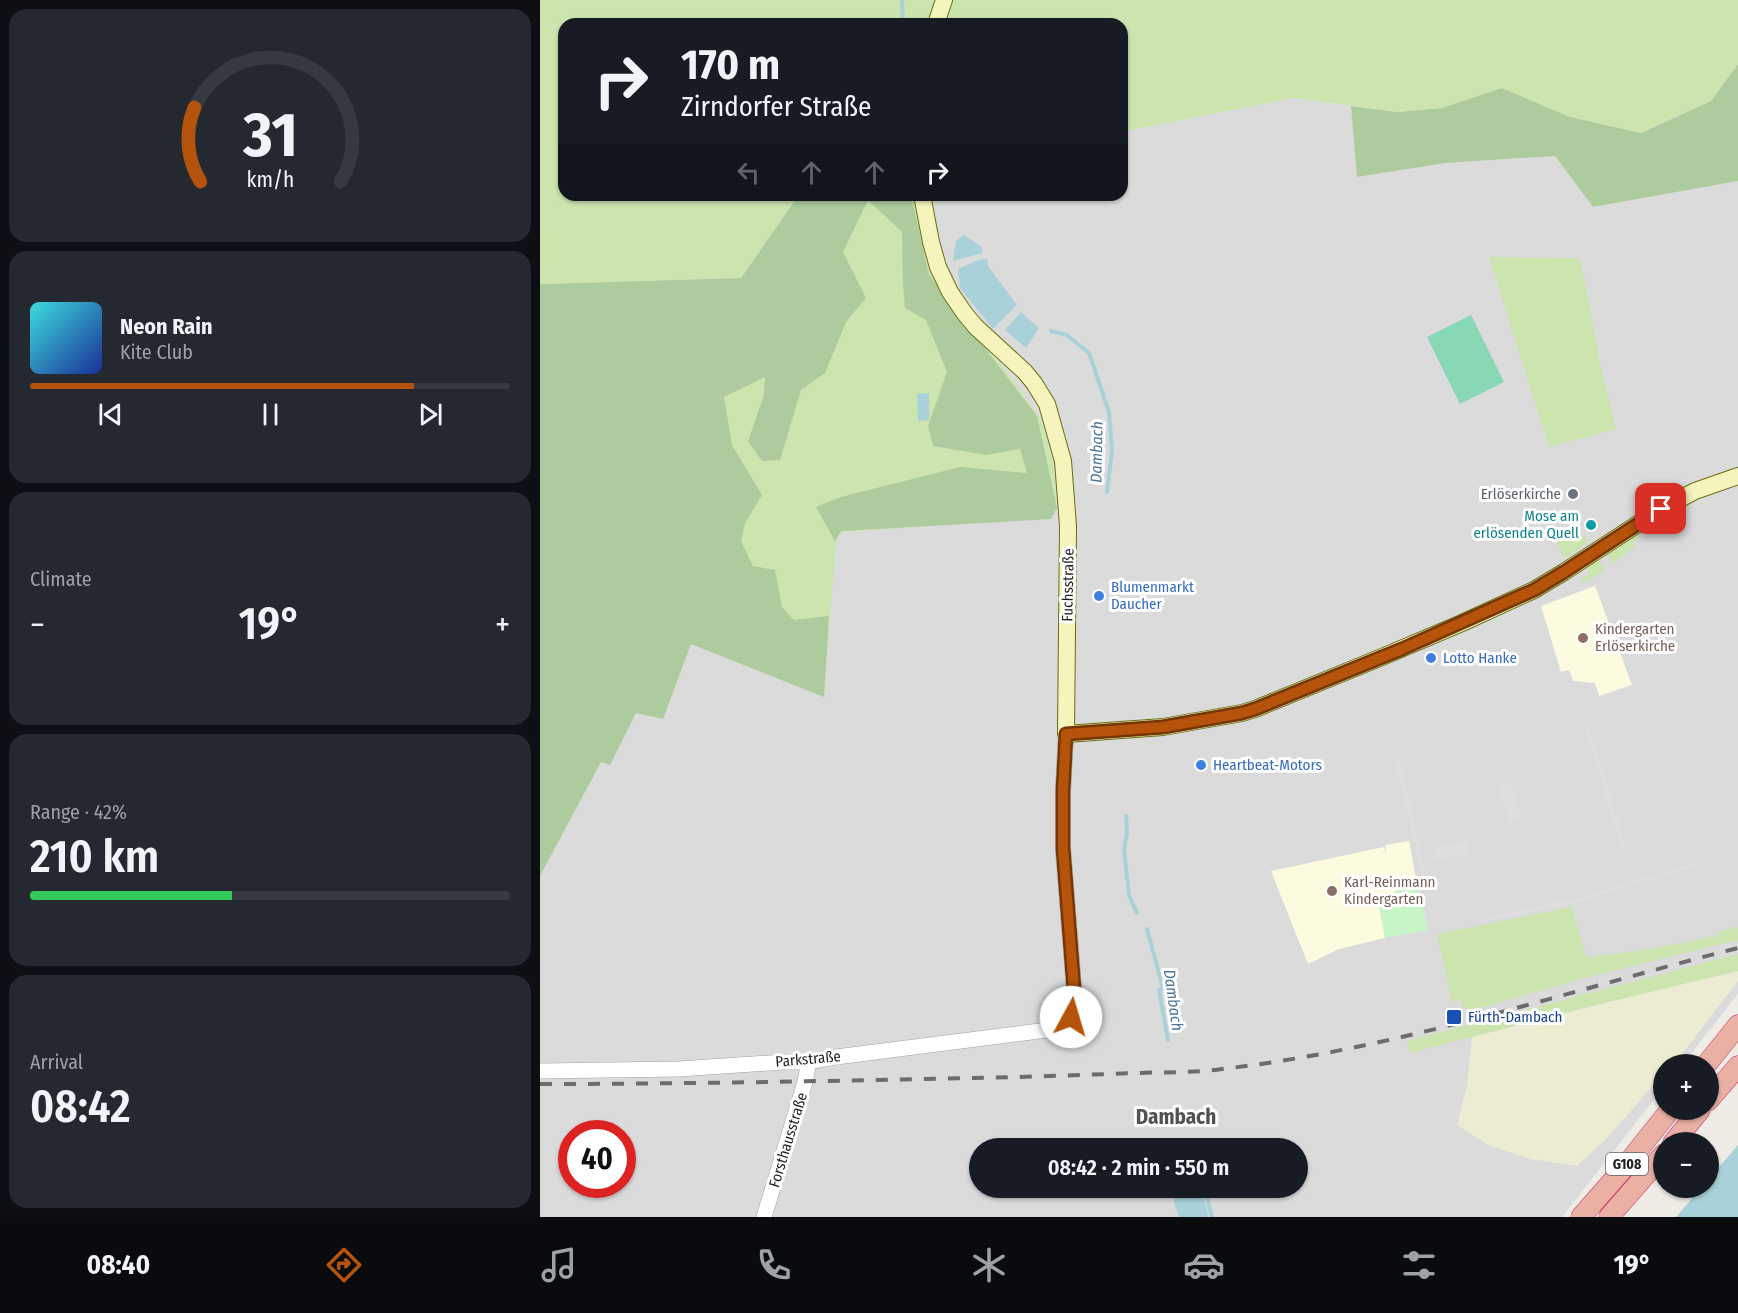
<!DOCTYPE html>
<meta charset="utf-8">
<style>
body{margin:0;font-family:"Fira Sans Condensed",sans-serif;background:#242831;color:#f1f3f6;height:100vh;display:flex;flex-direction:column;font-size:22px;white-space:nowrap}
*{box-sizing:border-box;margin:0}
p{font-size:20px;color:#9ea1a6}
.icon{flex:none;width:33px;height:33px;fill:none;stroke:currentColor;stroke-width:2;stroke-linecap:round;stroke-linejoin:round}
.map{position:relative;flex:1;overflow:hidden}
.side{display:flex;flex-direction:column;gap:9px;padding:9px;background:#0d0f14;width:540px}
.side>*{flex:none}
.guide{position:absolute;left:18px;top:18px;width:570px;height:183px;border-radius:18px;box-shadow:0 2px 4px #0004;background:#171b24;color:#f1f3f6;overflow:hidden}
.fabs{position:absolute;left:1113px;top:1054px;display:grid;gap:12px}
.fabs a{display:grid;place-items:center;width:66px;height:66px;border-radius:50%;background:#171b24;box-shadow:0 2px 4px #0004;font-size:30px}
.speed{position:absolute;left:18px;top:1120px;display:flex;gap:12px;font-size:30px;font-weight:700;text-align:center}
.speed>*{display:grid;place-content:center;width:78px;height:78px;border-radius:50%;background:#171b24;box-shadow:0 2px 4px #0004;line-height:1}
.speed .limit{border:9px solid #d22;background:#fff;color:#111}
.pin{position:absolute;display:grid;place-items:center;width:51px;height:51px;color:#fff;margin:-26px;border-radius:12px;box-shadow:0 3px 9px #0006}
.me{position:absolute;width:66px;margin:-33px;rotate:6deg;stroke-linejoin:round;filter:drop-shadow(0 0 4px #0008)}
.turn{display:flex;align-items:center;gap:21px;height:126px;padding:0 24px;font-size:27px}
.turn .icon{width:78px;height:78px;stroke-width:2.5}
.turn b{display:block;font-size:42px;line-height:51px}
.lanes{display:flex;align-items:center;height:57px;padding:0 24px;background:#0003;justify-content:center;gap:30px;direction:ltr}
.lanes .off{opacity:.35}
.big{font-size:45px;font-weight:600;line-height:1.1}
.side .tile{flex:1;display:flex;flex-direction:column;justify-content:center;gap:9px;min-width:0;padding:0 21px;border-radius:18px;background:#242831}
.side .dial{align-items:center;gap:0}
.dial svg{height:156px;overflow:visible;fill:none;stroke:#363941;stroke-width:7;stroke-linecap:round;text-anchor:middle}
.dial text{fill:#f1f3f6;stroke:none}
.song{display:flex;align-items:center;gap:18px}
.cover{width:72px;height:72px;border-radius:9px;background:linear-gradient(135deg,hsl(180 70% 55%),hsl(230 70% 35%))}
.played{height:6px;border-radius:3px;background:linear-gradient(90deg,#b45309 80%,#363941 80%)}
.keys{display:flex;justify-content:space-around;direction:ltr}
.heat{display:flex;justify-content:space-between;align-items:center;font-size:33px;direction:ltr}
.charge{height:9px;border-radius:4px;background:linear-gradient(90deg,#34c759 42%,#363941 0)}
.trip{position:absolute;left:429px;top:1138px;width:339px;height:60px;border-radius:30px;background:#171b24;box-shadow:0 2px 4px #0004;font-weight:600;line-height:60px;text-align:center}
.tab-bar{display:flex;height:96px;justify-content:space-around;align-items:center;background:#090b0e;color:#9ea1a6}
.tab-bar .icon{width:42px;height:42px}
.tab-bar .current{color:#b45309}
.tab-bar b{font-size:27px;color:#f1f3f6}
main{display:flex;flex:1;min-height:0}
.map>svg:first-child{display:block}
.residential{fill:#dcdbdb;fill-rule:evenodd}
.education{fill:#fcfbe0}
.farmland{fill:#ebecd2}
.grass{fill:#cce5af}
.forest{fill:#adcb9d}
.park{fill:#c6f5c7}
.pitch{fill:#89d8b5}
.parking{fill:#dedede}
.water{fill:#a9d1d9}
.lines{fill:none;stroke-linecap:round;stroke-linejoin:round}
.stream{stroke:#a9d1d9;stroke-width:4}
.tertiary-casing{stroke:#a2a2a2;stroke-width:16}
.secondary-casing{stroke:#686e0d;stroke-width:18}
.trunk-casing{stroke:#cd3270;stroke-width:21}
.tertiary{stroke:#fff;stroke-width:15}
.secondary{stroke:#f5f4bd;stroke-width:16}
.trunk{stroke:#eab0a4;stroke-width:20}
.rail{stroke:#6c6c6c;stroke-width:4;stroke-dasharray:12 12;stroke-linecap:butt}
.route-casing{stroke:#753606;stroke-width:15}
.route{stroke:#b45309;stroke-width:10}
.worship-dot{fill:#6b7280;stroke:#fff;stroke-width:2}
.culture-dot{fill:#0f9aa8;stroke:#fff;stroke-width:2}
.shop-dot{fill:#3f7fe0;stroke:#fff;stroke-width:2}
.education-dot{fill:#8d6e63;stroke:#fff;stroke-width:2}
.transit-dot{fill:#1a4fb4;stroke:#fff;stroke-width:2}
.labels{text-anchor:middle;stroke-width:6;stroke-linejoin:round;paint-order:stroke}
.shield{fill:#fff;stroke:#626262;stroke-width:1.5}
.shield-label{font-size:14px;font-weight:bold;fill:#1e1e1e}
.worship-label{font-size:15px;fill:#5b616d;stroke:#fff;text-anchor:end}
.culture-label{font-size:15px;fill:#0d838f;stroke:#fff;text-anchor:end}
.street-label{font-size:15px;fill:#1e1e1e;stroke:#fff}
.shop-label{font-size:15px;fill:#366cbe;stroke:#fff;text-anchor:start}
.education-label{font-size:15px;fill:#785e54;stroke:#fff;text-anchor:start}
.transit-label{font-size:15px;fill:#164399;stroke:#fff;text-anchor:start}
.water-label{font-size:16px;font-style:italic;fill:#4c7698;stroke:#fff}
.district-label{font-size:21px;font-weight:bold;fill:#515151;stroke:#fff}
</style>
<main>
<section class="side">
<div class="tile dial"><svg viewBox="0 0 100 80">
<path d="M14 69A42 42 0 1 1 86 69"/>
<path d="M14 69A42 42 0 0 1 11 31" stroke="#b45309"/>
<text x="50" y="56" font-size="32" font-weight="700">31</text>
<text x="50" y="72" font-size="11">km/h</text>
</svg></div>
<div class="tile">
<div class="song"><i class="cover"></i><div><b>Neon Rain</b><p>Kite Club</p></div></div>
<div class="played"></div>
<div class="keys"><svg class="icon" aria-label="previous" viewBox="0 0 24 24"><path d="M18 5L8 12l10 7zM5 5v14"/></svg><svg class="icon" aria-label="pause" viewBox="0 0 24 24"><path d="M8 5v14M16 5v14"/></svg><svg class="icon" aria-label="next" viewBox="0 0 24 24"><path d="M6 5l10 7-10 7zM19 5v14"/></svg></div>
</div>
<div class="tile"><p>Climate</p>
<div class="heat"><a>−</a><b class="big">19°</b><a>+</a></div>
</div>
<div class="tile"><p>Range · 42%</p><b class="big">210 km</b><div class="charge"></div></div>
<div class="tile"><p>Arrival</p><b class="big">08:42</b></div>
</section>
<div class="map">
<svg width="1198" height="1217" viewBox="0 0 1198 1217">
<rect width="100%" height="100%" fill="#efebe5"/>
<!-- residential -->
<path class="residential" d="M754,98l57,8 7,71 88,-14 109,-7 38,51 145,-26v813l-56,71h-18l-1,23 -101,129h-1022v-483l340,-539h242v-63zM32,1134h50v51h-50zM440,1149h318v39h-318z"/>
<!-- education -->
<path class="education" d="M1055,586l37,99 -33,11 -4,-13 -22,-2 -4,-11 -8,2 -20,-66z
M869,841l8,43 -17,4 -21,16 6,34 -46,11 -31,15 -37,-93 113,-24 3,9 -2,-11z"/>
<!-- farmland -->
<path class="farmland" d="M1198,971v10l-53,69 -14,15h-7l-1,9 -55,63 -31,29 -46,-7 -41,-13 -33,-21 10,-39 5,-49 187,-48z"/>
<!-- grass -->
<path class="grass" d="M0,0h1198v64l-27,37 -70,32 -71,-16 -68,-29 -60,20 -45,4 -103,-14 -172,34v-108h-558v171h230l3,3 -56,80 -201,6z
M262,195h114l2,22 11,54 22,33 64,78 25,37 13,41 4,47 -7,11 -208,14 -6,9 -12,156 -112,-45 -140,-73 -32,-290 204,-6z
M949,257l91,1 24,124 12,47 -67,18z
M1038,529l3,7 4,-1 2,8 -23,16 -9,-22z
M1096,536l4,1 -7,5 3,4 -23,17 -8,-12 25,-14z
M1057,557l8,13 -21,13 -3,-4 8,-6 -3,-5 1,-4z
M1032,907l14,50c45,-4 89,-12 133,-22l-1,-3 20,-5v13l-153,38 -116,33 -5,-3 -3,-8 -9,2 -15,-68z
M1198,954v17l-159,38 -169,44 -3,-12z"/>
<!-- forest -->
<path class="forest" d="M1198,64v117l-145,26 -38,-51 -109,7 -89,14 -6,-71 46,6 45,-4 60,-20 68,29 71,16 70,-32z
M254,195h117l18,80 108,141 20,92 -6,11 -210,12 -6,10 -19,-34 25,-10 119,-30 67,6 -7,-24 -34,6 -53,-9 -5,-20 19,-54 -21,-52 -21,-12 -2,-25 -1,-51 -34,-32 -25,52 23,46 -20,24 -21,51 -24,17 -21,70 -18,1 -14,-20 16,-46 1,-18 -41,20 8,48 30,50 -17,28 -4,18 12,25 22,4 7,37 12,13 35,-4 -5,81 -133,-53 -28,75 -27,-6 -26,52 -9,-3 -61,114v-592l201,-6 55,-79z"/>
<!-- park -->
<path class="park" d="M877,884l11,46 -43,8 -6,-34 21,-16z"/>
<!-- pitch -->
<path class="pitch" d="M931,315l33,67 -44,22 -33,-67z"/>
<!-- parking -->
<path class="parking" d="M1048,728l39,122 -1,1 -2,1 -31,-99 -7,-24z
M857,756h2l28,126 -3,1 -29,-125z
M971,783l10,35 -12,4 -11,-35z
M925,841l3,12 -32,8 -3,-12z
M1163,860l-4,4 -109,35 -50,12 -57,11 -2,-1v-2l108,-24z"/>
<!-- water -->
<path class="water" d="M424,235l18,12v6l-29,8 3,-20z
M447,259l1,7 29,39 -24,24 -33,-41 -2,-19 20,-9z
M481,312l18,16 -13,20 -21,-18z
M389,393v27l-11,1 -1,-27z
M1198,1145v72h-62l25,-29h7l1,-9z
M635,1188h24l4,8 6,21h-30c-3,-9 -8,-20 -4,-29z"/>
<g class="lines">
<!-- stream -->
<path class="stream" d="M362,0l1,24
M511,331l16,4 22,18 20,59 3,39 -5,41
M586,816l1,16 -3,17 5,46 8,18
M607,929l16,59 -4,2 9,50
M667,1197l5,20"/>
<defs>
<path id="tertiary" d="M0,1071l139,-2 104,-7h26l27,-5 219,-28 16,-12 4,-15 -12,-154v-57l3,-57
M224,1217l41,-135 4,-20"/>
<path id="secondary" d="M396,24l8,-24
M382,195l9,47 7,25 12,25 15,22 11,13 49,45 9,11 13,21 16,57 5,65 -2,208 97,-7 79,-14 13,-4 127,-52 80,-34 72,-33 30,-18 97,-63 34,-18 43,-15"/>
<path id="trunk" d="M1166,1065l32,-40
M1168,1101l30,-35
M1133,1143l27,-33
M1041,1217l42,-48 47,-59
M1069,1217l55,-63"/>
</defs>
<!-- tertiary casing -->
<use href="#tertiary" class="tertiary-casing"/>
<!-- secondary casing -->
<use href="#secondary" class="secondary-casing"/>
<!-- trunk casing -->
<use href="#trunk" class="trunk-casing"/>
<!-- tertiary -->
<use href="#tertiary" class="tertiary"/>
<!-- secondary -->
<use href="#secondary" class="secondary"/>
<!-- trunk -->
<use href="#trunk" class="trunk"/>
<!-- rail -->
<path class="rail" d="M0,1084c144,0 288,-3 433,-6 54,-1 109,-3 164,-5 29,-1 57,0 85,-4 176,-20 345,-78 516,-121"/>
</g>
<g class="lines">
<defs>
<path id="route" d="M531,1017l4,-15 -12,-154v-57l3,-57 97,-7 79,-14 13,-4 147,-60 132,-59 30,-18 97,-63"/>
</defs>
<!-- route casing -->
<use href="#route" class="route-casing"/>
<!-- route -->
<use href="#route" class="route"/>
</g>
<!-- markers -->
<circle class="worship-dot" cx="1033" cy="494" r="6"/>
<circle class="culture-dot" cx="1051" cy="525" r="6"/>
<g class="shop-dot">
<circle cx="559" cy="596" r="6"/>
<circle cx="891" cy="658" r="6"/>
<circle cx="661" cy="765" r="6"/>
</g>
<g class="education-dot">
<circle cx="1043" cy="638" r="6"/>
<circle cx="792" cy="891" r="6"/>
</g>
<rect class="transit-dot" x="906" y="1009" width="16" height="16" rx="3"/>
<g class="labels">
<!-- shield labels -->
<rect class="shield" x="1066" y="1153" width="42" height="22" rx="4.5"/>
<g class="shield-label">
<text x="1087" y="1169">G108</text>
</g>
<!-- worship labels -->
<g class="worship-label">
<text x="1021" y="499">Erlöserkirche</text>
</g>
<!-- culture labels -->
<g class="culture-label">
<text x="1039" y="521">Mose am<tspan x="1039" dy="17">erlösenden Quell</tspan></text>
</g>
<!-- street labels -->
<g class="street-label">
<text transform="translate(528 585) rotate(-89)" y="5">Fuchsstraße</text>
<text transform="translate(268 1059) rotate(-5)" y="5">Parkstraße</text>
<text transform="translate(248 1140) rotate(-73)" y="5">Forsthausstraße</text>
</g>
<!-- shop labels -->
<g class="shop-label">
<text x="571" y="592">Blumenmarkt<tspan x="571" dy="17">Daucher</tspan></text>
<text x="903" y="663">Lotto Hanke</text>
<text x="673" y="770">Heartbeat-Motors</text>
</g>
<!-- education labels -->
<g class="education-label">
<text x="1055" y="634">Kindergarten<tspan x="1055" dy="17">Erlöserkirche</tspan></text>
<text x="804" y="887">Karl-Reinmann<tspan x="804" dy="17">Kindergarten</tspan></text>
</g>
<!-- transit labels -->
<g class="transit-label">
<text x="928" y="1022">Fürth-Dambach</text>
</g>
<!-- water labels -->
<g class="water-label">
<text transform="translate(556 452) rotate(-89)" y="6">Dambach</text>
<text transform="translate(634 1000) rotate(82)" y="6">Dambach</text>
</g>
<!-- district labels -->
<g class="district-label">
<text x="636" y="1124">Dambach</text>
</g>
</g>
</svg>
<div class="fabs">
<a>+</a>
<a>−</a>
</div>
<div class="speed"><div class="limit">40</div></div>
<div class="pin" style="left:1121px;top:509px;background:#d93025"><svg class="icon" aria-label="arrive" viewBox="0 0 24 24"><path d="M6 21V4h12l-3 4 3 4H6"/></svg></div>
<svg class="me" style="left:531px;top:1017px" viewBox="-20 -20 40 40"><circle r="19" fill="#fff"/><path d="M0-13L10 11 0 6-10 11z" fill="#b45309"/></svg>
<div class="trip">08:42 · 2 min · 550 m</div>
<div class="guide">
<div class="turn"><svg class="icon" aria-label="right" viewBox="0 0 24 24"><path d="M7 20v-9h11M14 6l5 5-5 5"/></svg><div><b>170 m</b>Zirndorfer Straße</div></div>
<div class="lanes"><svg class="icon off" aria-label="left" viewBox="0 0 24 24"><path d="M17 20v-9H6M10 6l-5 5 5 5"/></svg><svg class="icon off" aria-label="ahead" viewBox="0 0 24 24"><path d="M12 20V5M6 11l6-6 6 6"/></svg><svg class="icon off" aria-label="ahead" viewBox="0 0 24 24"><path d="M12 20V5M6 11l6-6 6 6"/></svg><svg class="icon" aria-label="right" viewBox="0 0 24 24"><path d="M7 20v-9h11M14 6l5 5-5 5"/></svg></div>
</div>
</div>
</main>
<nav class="tab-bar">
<b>08:40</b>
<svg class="icon current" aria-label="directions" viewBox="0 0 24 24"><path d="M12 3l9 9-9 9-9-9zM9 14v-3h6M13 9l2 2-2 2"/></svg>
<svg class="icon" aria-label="music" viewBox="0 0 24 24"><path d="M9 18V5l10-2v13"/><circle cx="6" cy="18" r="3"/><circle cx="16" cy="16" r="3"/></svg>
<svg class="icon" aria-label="phone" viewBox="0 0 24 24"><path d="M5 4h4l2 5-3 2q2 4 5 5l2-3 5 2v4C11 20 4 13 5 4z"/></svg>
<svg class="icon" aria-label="climate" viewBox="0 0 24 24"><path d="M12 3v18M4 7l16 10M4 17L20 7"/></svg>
<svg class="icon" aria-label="car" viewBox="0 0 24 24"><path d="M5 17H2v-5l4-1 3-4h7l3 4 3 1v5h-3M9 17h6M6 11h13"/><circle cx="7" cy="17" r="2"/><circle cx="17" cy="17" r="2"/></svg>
<svg class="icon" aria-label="filters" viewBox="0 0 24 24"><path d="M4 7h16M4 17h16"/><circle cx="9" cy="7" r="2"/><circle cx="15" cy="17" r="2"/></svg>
<b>19°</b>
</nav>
